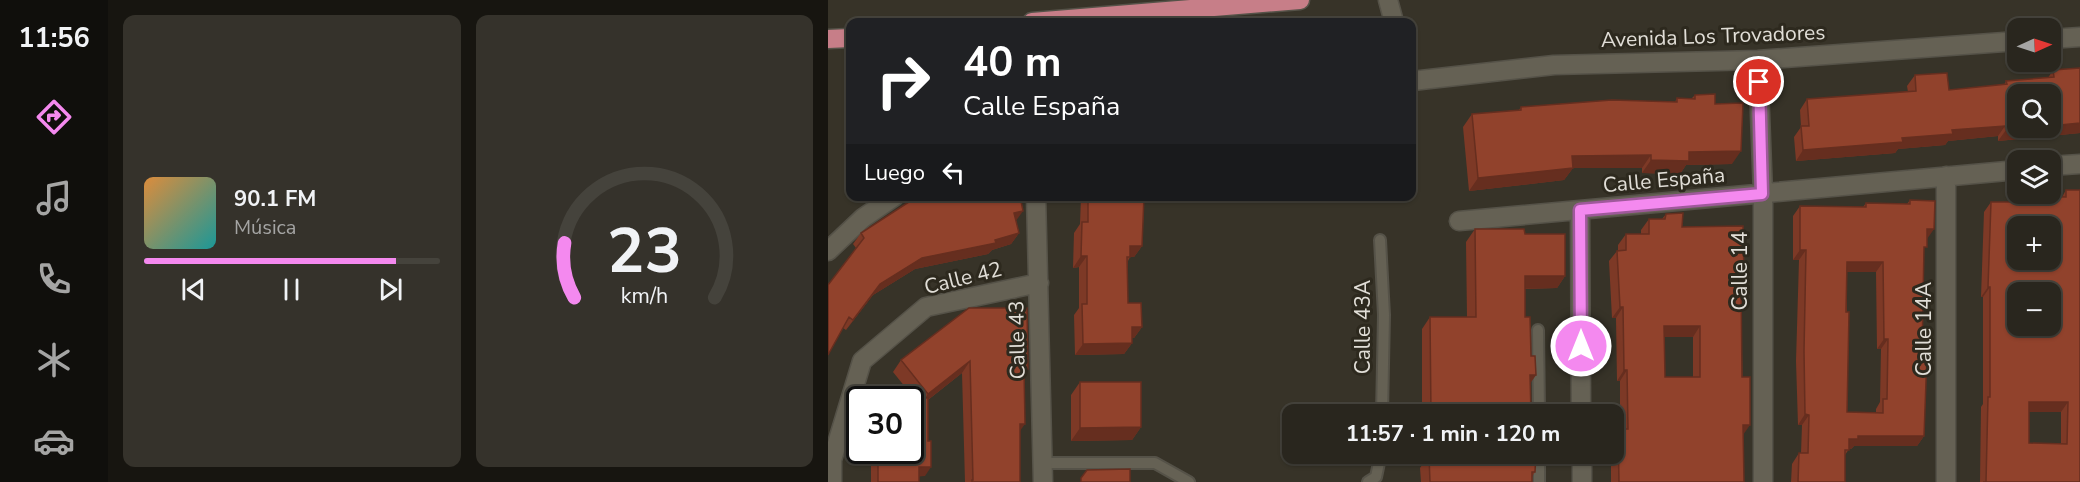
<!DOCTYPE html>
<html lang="es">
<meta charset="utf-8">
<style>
body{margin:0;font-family:"Nunito Sans",sans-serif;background:#35322b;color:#f1f3f6;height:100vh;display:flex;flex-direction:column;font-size:22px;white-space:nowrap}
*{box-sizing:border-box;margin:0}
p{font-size:20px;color:#a5a5a4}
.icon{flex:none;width:33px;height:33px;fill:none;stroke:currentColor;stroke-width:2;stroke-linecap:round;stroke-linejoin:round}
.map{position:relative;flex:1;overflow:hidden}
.side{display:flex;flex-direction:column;gap:15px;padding:15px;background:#171510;width:720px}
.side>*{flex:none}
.hud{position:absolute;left:18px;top:18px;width:570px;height:183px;border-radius:12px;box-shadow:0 2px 4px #0004,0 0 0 2px #45433c;background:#202124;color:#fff;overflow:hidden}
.needle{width:39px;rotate:87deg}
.tools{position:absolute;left:1179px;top:18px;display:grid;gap:12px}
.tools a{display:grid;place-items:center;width:54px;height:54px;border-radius:12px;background:#29261e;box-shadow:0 2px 4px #0004,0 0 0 2px #45433c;font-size:30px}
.speed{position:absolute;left:18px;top:386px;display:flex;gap:12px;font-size:30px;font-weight:700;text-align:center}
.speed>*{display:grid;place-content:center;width:78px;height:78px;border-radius:50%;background:#29261e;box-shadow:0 2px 4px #0004,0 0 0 2px #45433c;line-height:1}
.speed .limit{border:3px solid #111;border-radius:9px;background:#fff;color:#111}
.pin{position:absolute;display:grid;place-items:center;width:51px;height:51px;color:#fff;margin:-26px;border:3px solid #fff;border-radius:50%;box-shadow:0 2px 6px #0007}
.me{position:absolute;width:66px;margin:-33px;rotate:0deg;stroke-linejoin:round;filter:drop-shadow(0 0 4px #0008)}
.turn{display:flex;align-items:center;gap:21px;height:126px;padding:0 18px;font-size:27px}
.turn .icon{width:78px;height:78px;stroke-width:2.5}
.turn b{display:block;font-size:42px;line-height:51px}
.then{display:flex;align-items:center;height:57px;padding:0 18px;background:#0003;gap:12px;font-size:22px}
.side .tile{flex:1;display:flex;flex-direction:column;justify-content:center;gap:9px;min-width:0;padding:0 21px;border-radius:12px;background:#35322b}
.side .dial{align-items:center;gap:0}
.dial svg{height:156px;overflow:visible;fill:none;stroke:#45433c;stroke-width:7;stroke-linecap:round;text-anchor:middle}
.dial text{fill:#f1f3f6;stroke:none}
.song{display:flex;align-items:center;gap:18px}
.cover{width:72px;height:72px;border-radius:9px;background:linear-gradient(135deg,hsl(30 70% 55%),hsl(180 70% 35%))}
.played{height:6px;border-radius:3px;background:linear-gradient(90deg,#f489ef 85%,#45433c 85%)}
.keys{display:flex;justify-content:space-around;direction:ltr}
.side .tiles{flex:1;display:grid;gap:15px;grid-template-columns:repeat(2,1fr)}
.trip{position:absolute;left:454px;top:404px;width:342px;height:60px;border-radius:12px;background:#29261e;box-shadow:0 2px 4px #0004,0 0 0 2px #45433c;font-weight:700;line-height:60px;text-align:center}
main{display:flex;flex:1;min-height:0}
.menu{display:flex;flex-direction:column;width:108px;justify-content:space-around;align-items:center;background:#100f0c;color:#a5a5a4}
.menu .icon{width:42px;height:42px}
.menu .on{color:#f489ef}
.menu b{font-size:27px;color:#f1f3f6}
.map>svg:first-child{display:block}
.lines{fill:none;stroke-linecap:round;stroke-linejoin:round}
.service-casing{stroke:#555248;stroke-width:14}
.minor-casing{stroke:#555248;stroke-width:21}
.motorway-casing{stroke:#555248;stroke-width:21}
.service{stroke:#656154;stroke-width:10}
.minor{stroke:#656154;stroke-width:18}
.motorway{stroke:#c77e88;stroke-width:18}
.wall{fill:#7d3926;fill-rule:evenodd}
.shaded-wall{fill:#662e1f}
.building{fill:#91422c;stroke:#662e1f;stroke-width:1.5;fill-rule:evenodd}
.route-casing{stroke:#9f599b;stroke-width:15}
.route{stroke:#f489ef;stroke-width:10}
.labels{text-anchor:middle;stroke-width:6;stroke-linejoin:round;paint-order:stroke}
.street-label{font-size:21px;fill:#e1ded7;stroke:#2d291e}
</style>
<main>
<nav class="menu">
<b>11:56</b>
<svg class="icon on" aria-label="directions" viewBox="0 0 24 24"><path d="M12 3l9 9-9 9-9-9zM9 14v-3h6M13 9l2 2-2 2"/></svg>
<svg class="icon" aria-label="music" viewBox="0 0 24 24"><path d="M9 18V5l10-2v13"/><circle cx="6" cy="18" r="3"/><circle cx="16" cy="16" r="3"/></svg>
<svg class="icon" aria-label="phone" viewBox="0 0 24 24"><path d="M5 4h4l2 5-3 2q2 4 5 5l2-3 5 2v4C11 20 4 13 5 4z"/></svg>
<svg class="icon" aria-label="climate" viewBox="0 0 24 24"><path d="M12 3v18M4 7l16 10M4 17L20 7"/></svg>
<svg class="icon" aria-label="car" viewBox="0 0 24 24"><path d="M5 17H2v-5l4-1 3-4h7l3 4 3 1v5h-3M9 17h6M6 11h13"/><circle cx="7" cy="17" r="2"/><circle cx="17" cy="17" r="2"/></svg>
</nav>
<section class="side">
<div class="tiles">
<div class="tile">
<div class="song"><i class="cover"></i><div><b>90.1 FM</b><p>Música</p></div></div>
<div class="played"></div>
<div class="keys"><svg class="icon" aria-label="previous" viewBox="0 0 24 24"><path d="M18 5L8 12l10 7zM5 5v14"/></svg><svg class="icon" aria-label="pause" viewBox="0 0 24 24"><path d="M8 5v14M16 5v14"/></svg><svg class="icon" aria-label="next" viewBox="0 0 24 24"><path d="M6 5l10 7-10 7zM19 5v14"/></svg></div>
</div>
<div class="tile dial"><svg viewBox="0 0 100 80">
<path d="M14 69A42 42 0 1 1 86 69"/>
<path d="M14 69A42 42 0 0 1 9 41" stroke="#f489ef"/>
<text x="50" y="56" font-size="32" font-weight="700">23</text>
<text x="50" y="72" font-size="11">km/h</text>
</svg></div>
</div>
</section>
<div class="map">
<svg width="1252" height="482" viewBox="0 0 1252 482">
<rect width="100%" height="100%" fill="#373328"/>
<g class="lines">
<defs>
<path id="service" d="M552,240l4,75 -2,99
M710,330l1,84
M711,453v29
M215,463h112l34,19
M540,482l8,-5 5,-24"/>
<path id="minor" d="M560,0l6,22
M1222,39l30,-2
M930,60l5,134v288
M584,81l142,-16 204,-5 260,-19
M1222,166l30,-2
M1118,176v306
M208,196l7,286
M752,210l1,204
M631,221l559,-51
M0,251l35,-33 32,-22
M754,453v29
M4,482v-22l30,-99 64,-54 113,-24"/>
<path id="motorway" d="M204,22l268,-22
M0,39l22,-1"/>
</defs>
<!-- service casing -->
<use href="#service" class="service-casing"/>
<!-- minor casing -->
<use href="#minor" class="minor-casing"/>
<!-- motorway casing -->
<use href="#motorway" class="motorway-casing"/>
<!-- service -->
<use href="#service" class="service"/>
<!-- minor -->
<use href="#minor" class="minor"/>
<!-- motorway -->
<use href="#motorway" class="motorway"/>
</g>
<!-- wall -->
<path class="wall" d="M1252,68v65l-82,8v-5l-50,5 -3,4 -47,4 -3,4 -99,8 -2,-24 7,-10 -1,-17 7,-11 101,-7 -1,-6 8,-11 34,15 55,-5 2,-4 42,-3 5,-8z
M867,95l20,9 17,60 -46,1 -6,9 -38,-1v-5h-69l-9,12 -95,11 -6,-64 9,-13 47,-4 2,-3 154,-5 2,-4 14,1z
M1238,190l14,292h-100l1,-75 2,-3v-107h-2l3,-85 7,-10h19l4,-6 48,1zM1201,412h32v32l-32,-1z
M253,196h78l-5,7h-10l-2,43 -8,11h-4l-2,4v42l14,24 -8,11h-2v5l-8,11 -49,1 -1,-40 5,-7v-41l-6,1 1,-35 6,-9z
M1082,200l17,39 -4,12 -1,103 2,82 -7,10h-63l-3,3h-2l-4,6v27h-54l1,-18 7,-11h2l1,-28h-4l-2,-64 3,-101h-6v-44l7,-10 63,1 3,-4 41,1zM1019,272h29l1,77h4l-1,53 -4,7v4l-29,-1z
M838,214l16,13 62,51 -3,5 3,199h-133v-29h3v-18l4,-6h2v-48h-3l-1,-63h-4l-3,-57 8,-10h1v-6l8,-11h15v-4l8,-11h13zM836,337h29v40h-28z
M188,221l3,12 -8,11 -19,6 -4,4 -73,15 -42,26 -27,35 -3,-2 13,-80 -3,-4 8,-11z
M647,229l50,5 40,42 -8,12 -32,1v28l6,39 5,19 -6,8 1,31h-109v-85l8,-12h37l-1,-75z
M141,308l59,61 -4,5 -4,57v51h-55l-3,-109 -34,27 -3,76h-6v6h-48v-31l1,-1h38v-51h-23l27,-1 -21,-26 8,-12z
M252,382l61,45 -9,13 -61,1v-46z
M594,453h114l-1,19 -3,5v5h-111l-1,-14 2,-3z"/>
<!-- shaded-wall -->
<path class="shaded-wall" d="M1252,123v10l-82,8 8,-11 26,-2h18v-2z
M1177,126l-7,10 -50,5 -3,4 -47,4 -3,4 -99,8 7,-11 99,-12 50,-8z
M913,151l-9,13 -46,1 -6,9 -38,-1 9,-13 38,-8z
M823,155l-9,13h-69l-9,12 -95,11 9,-13 94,-22z
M313,196h18l-5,7 -17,-1z
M195,211l-8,11 -1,-9z
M1099,229h7l-7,10z
M191,233l-8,11 -19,6 -4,4 -73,15 -42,26 -27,35 34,-46 42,-26z
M302,246h12l-8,11h-12z
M972,250h6l-7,10h-6z
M253,256h6l-8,11 -6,1z
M1019,262h36l-7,10h-36z
M697,276h40l-8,12 -41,1z
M1160,287h2l-7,10h-2z
M792,307h3l-7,11h-4z
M836,326h36l-7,11h-36z
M304,327h10l-8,11h-10z
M1056,339h4l-7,10h-4z
M304,343l-8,11 -49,1 8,-11z
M142,361l-8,12 -42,33 8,-12z
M796,370h3l-7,11h-3z
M702,375h6l-9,13z
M1201,402h39l-7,10h-39z
M977,414l4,1 -7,10h-4z
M192,424h5l-8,11z
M915,425h7l-7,10z
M313,427l-9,13 -61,1 9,-13z
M1030,436h66l-7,10h-63l-3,3h-9l7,-10z
M91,467h12l-6,9 -12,1z"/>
<!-- building -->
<path class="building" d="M1252,68v55l-30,3v-32h-32v34h14l-26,2 -1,-4 -53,4 1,4 -51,4 1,4 -100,8 -2,-24h8l-2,-27 109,-8 -1,-16 32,-2 2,17 58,-6 -1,-3 48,-4 -1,-7z
M887,94v10l28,-1 -2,48 -52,1v9l-38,-1v-5l-79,1 1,12 -95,10 -6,-64 49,-4v-3l91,-7 65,2v-4l18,1v-4z
M1238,190h14v292h-97h3l2,-85h2v-110h-2l3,-85h23v-6l52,1zM1190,226h32v34h-32zM1190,292h32v34h-32zM1201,402h39l-1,42 -38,-1z
M95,196h97l3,15 -9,2 5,20 -24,7 1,3 -74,15 -42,26 -27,36 -4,-3 -21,38v-70l36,-47 -3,-5 54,-35z
M260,196h56l-2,50h-12v11h-3l1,46h13l1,24h-10v16l-49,1 -1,-40h5v-48h-6l1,-34h6z
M1082,200l25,1 -1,28h-7v18h-3l-2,107h5l-3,82h-66v3h-9v11h-4v32h-47l1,-29h9l1,-38 -4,-1 -1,-63 2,-101h-6v-44l66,1v-4l44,1zM1019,262h36l1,77h4l-1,60h-4v14l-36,-1 2,-100h-3z
M855,213l-1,14 61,-1 1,52h-3l1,99h8v48h-7l1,57h-125l-1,-53h10l-1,-59h-3l-1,-63h-3l-3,-56 9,-1v-16h23v-15h16l1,-5zM836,326h36v51h-35z
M647,229h49l1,5h40v42h-40v41h5l1,39h4l1,19h-6l1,39h-100l-1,-97h46z
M141,308h58l1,61h-4l1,55h-5v58h-48v-2h1l-3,-119 -42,33 -27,-34z
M252,382h61v45l-61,1z
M60,398h40v43h3v26h-12v15h-41v-32h32v-51z
M603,453h105l-1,19h-3v10h-102l-1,-26 2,-1z
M302,469v13h-49v-4l6,-8z"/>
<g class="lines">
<defs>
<path id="route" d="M753,346l-1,-136 182,-16 -3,-112"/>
</defs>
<!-- route casing -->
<use href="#route" class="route-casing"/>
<!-- route -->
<use href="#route" class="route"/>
</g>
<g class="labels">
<!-- street labels -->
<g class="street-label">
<text transform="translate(885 36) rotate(-2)" y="7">Avenida Los Trovadores</text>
<text transform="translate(836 180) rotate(-5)" y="7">Calle España</text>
<text transform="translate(912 271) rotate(-90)" y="7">Calle 14</text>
<text transform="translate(135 278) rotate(-14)" y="7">Calle 42</text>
<text transform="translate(535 327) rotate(-90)" y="7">Calle 43A</text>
<text transform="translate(1096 329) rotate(-90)" y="7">Calle 14A</text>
<text transform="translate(189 340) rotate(-91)" y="7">Calle 43</text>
</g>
</g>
</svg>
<div class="tools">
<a><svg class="needle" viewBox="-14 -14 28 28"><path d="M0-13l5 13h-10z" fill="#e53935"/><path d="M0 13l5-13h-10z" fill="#a5a5a4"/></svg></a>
<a><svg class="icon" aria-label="search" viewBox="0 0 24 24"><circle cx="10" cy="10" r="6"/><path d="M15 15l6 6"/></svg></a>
<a><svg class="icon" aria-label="layers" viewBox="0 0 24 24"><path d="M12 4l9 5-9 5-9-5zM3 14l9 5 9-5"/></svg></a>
<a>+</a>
<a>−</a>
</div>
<div class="speed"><div class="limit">30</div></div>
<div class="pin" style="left:931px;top:82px;background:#d93025"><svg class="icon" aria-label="arrive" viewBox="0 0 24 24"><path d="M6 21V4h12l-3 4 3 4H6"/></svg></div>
<svg class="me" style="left:753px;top:346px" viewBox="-20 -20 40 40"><circle r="17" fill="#f489ef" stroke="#fff" stroke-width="3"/><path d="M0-11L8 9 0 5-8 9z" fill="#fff"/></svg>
<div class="trip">11:57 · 1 min · 120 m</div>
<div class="hud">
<div class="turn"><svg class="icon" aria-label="right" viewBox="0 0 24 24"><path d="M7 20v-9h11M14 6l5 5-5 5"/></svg><div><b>40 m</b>Calle España</div></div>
<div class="then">Luego<svg class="icon" aria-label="left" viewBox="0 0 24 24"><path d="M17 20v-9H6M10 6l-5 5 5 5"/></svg></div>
</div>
</div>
</main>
